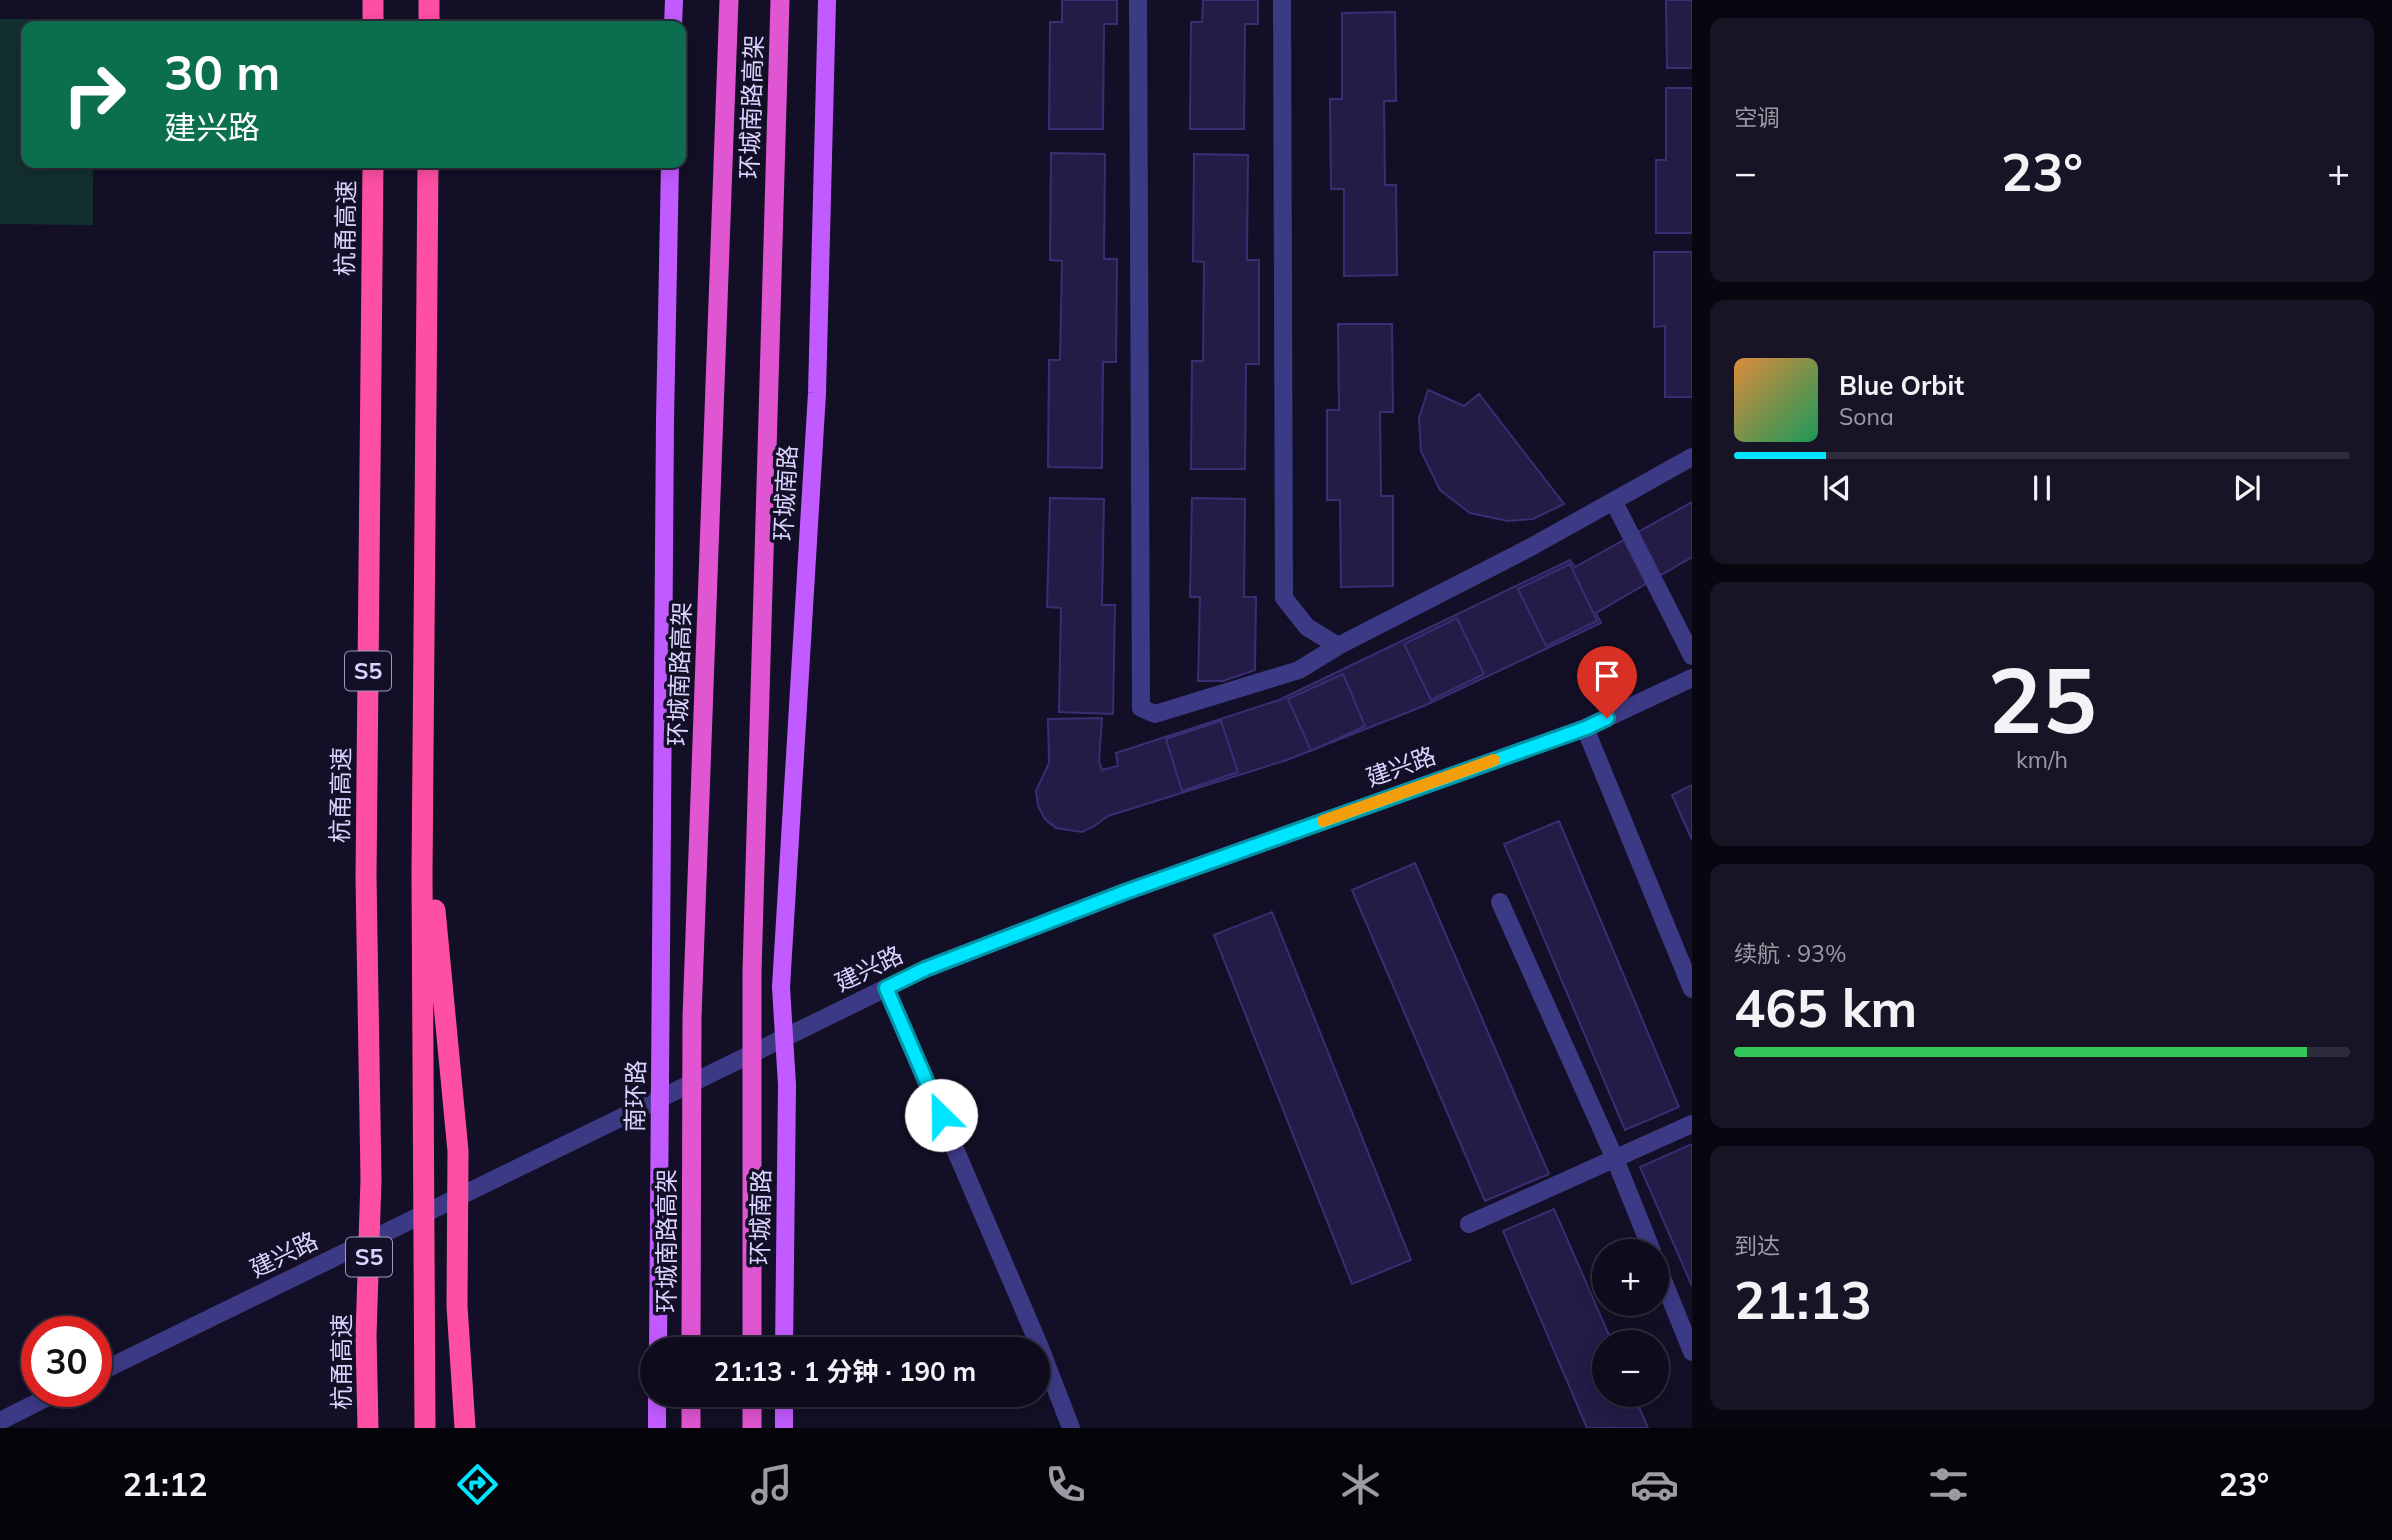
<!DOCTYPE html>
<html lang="zh">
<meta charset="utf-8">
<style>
body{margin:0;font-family:Mulish,"Noto Sans SC",sans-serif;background:#171425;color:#f1f3f6;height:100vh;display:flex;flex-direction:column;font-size:26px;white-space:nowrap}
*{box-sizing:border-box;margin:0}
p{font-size:23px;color:#9b9ba3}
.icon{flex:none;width:38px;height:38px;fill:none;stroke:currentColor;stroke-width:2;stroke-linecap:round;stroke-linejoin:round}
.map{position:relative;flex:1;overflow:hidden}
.sheet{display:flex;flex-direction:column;gap:18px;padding:18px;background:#08060f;width:700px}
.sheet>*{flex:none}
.hud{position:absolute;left:21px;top:21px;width:665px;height:147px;border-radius:14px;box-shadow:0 4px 18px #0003,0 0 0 2px #2e2b3b;background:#0b6e4f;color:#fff;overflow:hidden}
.fabs{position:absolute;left:1592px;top:1239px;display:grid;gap:14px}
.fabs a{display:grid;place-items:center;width:77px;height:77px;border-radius:50%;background:#0e0b1c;box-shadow:0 4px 18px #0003,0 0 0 2px #2e2b3b;font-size:35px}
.speed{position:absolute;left:21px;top:1316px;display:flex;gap:14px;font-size:35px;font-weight:700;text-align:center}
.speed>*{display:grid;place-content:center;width:91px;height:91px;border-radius:50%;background:#0e0b1c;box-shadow:0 4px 18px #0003,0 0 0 2px #2e2b3b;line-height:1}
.speed .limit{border:10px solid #d22;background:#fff;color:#111}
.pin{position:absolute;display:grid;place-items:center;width:60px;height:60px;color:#fff;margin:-72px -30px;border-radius:50% 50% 50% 0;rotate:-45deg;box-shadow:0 0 7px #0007}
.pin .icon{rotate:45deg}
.me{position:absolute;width:77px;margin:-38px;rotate:337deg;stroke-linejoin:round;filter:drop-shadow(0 0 5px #0008)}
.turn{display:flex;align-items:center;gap:24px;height:147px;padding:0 28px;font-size:32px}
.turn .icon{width:91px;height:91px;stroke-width:2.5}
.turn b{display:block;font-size:49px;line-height:60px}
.big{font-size:52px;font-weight:700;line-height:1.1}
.sheet .widget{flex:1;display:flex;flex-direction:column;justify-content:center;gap:10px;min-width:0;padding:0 24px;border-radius:14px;background:#171425}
.sheet .dial{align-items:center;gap:0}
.dial b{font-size:91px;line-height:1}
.song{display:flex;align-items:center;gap:21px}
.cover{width:84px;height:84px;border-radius:10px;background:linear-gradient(135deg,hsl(30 70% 55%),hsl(150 70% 35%))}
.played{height:7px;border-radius:4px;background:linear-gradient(90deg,#00e5ff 15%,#2e2b3b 15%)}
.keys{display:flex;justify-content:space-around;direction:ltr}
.heat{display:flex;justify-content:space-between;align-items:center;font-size:38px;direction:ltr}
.charge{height:10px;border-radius:5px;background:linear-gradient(90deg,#34c759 93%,#2e2b3b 0)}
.trip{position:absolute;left:640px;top:1337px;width:410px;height:70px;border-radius:35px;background:#0e0b1c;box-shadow:0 4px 18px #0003,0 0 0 2px #2e2b3b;font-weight:700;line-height:70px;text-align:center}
.menu{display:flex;height:112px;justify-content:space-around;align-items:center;background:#06040b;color:#9b9ba3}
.menu .icon{width:49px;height:49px}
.menu .on{color:#00e5ff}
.menu b{font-size:32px;color:#f1f3f6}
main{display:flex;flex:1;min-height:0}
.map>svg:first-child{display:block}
.green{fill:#12302f}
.building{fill:#241b47;stroke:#3b2d73;stroke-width:2}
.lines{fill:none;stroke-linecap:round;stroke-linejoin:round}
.service{stroke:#3d3a85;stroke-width:18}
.minor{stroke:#3d3a85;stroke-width:18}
.tertiary{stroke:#3d3a85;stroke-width:18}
.primary{stroke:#c25bff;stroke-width:18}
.trunk{stroke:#e055d1;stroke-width:19}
.motorway{stroke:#ff4fa3;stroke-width:21}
.route-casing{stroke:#0095a6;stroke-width:18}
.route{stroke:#00e5ff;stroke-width:12}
.slow{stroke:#f59e0b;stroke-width:12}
.labels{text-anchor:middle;stroke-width:7;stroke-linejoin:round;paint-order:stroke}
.shield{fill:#130f26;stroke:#9e99be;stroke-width:2}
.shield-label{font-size:23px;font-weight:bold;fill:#d9d4ff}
.street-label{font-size:24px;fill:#d9d4ff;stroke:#130f26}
</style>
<main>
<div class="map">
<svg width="1692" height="1428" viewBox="0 0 1692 1428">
<rect width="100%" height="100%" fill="#130f26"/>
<!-- green -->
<path class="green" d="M0,19h94v7h-68v137h67v62l-93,-1z"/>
<!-- building -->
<path class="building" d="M1062,0h55v24h-13l-1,105h-54l1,-107h12z
M1203,0h55v24h-13l-1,105h-54l1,-107h11z
M1666,0h26v68h-25z
M1395,12l1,89h-12l1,84h11l1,90 -53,1v-87h-13l-1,-90h12v-86z
M1666,88h26v145h-36v-73h10z
M1051,153l54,1 -1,105h13l-1,103h-13l-1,106 -54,-1 1,-107h11l2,-99 -12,-1z
M1194,154l54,1 -1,105h12v104h-13l-1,105h-54l1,-108h11l1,-99 -11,-1z
M1654,252h38v145h-27v-71l-11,1z
M1338,324h54l1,88h-13l1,84h12v90l-52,1 -1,-87h-13v-90h12z
M1428,390l36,16 15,-12 85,110 -31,15 -25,2 -38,-8 -30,-23 -19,-39 -2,-33z
M1050,498l54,1 -2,106h13l-2,109 -54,-2 2,-104 -14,-1z
M1192,498l53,1 -1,98h12l-1,73 -32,11h-25l2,-84h-10z
M1692,502v55l-96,56 5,10 -175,82 -139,55 -179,56 -15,11 -11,5 -26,-4 -11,-9 -7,-13 -2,-15 13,-28 -1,-44 54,-1 -3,43 3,9 16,-4 -2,-13 163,-53 291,-140 5,7z
M1570,564l27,57 -51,25 -28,-57z
M1457,618l27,56 -53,26 -27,-56z
M1343,674l22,52 -54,25 -23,-52z
M1221,721l17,51 -56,19 -16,-52z
M1692,785v55l-20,-45z
M1559,821l120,286 -54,23 -121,-286z
M1415,863l134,311 -64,27 -133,-311z
M1272,912l139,348 -59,24 -138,-349z
M1692,1144v142l-52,-119z
M1554,1209l58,133h-7v53h29l14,33h-61l-84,-197z"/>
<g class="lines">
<!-- service -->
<path class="service" d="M1138,0l3,708 14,6 144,-44 39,-24
M1282,0l2,598 23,29 31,19 193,-99 161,-90
M1614,502l78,154
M1585,728l107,261
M1500,902l115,257 37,92
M1469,1224l223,-100
M1657,1265l35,87"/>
<!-- minor -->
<path class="minor" d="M886,988l153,357 32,83"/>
<!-- tertiary -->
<path class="tertiary" d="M96,1374l829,-405 200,-77 460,-164 107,-50
M0,1421l60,-30"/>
<!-- primary -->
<path class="primary" d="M673,26l1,-26
M658,1349l7,-929 5,-257
M784,1349l3,-264 -6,-98 36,-594 10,-393
M657,1428v-33
M784,1428v-33"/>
<!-- trunk -->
<path class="trunk" d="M691,1349l1,-332 37,-1017
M752,1349v-377l28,-972
M752,1395v33
M691,1428v-33"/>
<!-- motorway -->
<path class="motorway" d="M373,26v-26
M429,26v-26
M435,910l23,241 -1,155 8,122
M368,1428l-2,-92 5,-157 -5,-302 7,-714
M425,1428l-3,-554 6,-711"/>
</g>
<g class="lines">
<defs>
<path id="route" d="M941,1115l-55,-127 39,-19 200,-77 461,-164 21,-10"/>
</defs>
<!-- route casing -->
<use href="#route" class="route-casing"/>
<!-- route -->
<use href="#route" class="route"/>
<!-- slow -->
<path class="slow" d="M1323,821l171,-61"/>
</g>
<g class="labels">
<!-- shield labels -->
<g class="shield">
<rect x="345" y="651.5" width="46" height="39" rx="5"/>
<rect x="346" y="1237.5" width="46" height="39" rx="5"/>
</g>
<g class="shield-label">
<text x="368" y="679">S5</text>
<text x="369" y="1265">S5</text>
</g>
<!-- street labels -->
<g class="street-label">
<text transform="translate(752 107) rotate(-88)" y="8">环城南路高架</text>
<text transform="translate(346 228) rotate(-89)" y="8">杭甬高速</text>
<text transform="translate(786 493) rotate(-87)" y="8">环城南路</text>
<text transform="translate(680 674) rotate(-88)" y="8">环城南路高架</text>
<text transform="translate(1401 767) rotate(-20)" y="8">建兴路</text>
<text transform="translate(341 795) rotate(-89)" y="8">杭甬高速</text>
<text transform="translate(869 969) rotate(-26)" y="8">建兴路</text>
<text transform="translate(636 1096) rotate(-89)" y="8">南环路</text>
<text transform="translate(761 1217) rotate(-89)" y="8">环城南路</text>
<text transform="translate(667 1241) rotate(-90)" y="8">环城南路高架</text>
<text transform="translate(284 1255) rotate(-26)" y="8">建兴路</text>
<text transform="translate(342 1362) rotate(-90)" y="8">杭甬高速</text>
</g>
</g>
</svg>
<div class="fabs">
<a>+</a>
<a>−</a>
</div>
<div class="speed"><div class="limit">30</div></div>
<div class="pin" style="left:1607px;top:718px;background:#d93025"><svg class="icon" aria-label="arrive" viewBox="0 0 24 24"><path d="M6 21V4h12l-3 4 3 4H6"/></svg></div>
<svg class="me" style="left:941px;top:1115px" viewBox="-20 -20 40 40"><circle r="19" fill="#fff"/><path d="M0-13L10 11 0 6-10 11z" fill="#00e5ff"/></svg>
<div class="trip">21:13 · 1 分钟 · 190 m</div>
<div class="hud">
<div class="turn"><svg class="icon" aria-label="right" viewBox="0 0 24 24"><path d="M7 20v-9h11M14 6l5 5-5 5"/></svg><div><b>30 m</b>建兴路</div></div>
</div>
</div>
<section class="sheet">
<div class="widget"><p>空调</p>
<div class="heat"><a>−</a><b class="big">23°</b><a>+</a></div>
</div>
<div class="widget">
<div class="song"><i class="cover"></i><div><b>Blue Orbit</b><p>Sona</p></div></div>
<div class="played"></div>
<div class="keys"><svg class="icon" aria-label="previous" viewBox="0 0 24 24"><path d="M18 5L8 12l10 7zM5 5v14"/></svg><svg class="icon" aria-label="pause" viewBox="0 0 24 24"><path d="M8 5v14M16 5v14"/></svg><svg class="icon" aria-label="next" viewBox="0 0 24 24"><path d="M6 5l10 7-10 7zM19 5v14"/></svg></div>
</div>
<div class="widget dial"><b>25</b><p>km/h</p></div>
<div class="widget"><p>续航 · 93%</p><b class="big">465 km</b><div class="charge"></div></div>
<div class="widget"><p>到达</p><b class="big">21:13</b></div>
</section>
</main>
<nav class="menu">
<b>21:12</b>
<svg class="icon on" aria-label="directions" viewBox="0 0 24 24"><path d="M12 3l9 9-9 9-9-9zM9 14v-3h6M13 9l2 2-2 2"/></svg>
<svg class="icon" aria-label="music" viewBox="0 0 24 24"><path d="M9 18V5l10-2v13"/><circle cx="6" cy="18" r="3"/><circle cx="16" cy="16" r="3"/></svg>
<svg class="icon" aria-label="phone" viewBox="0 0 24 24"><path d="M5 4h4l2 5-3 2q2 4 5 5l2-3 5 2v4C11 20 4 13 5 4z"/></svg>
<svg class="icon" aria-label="climate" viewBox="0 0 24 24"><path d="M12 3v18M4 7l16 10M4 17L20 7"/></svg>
<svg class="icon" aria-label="car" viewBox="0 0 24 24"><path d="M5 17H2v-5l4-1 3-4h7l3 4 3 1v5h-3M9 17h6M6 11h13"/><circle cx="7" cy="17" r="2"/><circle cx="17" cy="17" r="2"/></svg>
<svg class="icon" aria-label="filters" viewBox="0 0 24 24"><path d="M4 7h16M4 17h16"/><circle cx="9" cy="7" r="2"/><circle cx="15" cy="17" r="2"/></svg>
<b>23°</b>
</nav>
